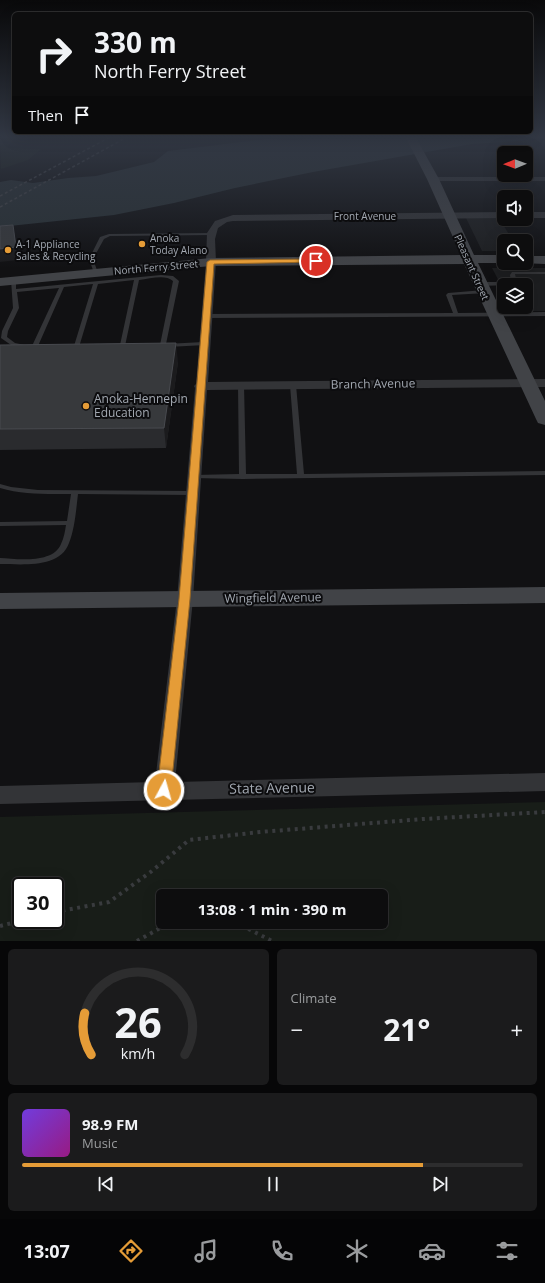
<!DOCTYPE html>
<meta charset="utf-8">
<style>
body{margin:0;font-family:"Open Sans",sans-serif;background:#1b1b1c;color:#f1f3f6;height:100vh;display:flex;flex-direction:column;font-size:15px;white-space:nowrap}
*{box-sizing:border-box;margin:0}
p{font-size:13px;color:#9a9c9e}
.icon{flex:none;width:22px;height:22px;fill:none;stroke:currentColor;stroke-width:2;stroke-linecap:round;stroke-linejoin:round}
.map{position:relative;height:941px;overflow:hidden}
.details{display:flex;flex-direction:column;gap:8px;padding:8px;background:#070708;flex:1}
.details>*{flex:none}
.guide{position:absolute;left:12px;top:12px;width:521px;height:122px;border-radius:6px;box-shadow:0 4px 16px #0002,0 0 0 1px #2d2d2e;background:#0d0d0e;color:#f1f3f6;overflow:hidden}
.needle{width:26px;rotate:269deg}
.controls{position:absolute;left:497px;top:146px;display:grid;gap:8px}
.controls a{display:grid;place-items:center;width:36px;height:36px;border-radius:6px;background:#0d0d0e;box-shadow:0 4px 16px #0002,0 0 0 1px #2d2d2e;font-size:20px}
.speed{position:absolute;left:12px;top:877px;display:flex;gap:8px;font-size:20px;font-weight:700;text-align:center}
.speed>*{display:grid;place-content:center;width:52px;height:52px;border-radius:50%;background:#0d0d0e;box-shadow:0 4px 16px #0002,0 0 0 1px #2d2d2e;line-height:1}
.speed .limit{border:2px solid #111;border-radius:6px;background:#fff;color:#111}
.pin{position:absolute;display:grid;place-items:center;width:34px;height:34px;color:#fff;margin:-17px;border:2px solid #fff;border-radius:50%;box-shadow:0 1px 4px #0007}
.me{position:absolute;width:44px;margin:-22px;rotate:6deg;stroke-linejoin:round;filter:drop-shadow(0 0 3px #0008)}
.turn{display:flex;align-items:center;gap:14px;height:84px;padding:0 16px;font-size:18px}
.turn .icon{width:52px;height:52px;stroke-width:2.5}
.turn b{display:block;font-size:28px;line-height:34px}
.then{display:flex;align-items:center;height:38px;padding:0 16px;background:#0003;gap:8px;font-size:15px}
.big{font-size:30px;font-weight:700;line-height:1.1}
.details .widget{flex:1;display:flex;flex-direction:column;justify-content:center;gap:6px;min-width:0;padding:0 14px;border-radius:6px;background:#1b1b1c}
.details .dial{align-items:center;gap:0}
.dial svg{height:104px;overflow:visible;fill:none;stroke:#2d2d2e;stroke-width:7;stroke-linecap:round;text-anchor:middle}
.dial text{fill:#f1f3f6;stroke:none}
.song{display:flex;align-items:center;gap:12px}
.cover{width:48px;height:48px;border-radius:6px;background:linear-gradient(135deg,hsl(260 70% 55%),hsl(310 70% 35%))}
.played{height:4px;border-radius:2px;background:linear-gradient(90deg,#e59c37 80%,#2d2d2e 80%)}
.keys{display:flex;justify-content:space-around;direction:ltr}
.heat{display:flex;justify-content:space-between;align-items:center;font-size:22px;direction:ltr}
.details .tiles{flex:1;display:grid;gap:8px;grid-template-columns:1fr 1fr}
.widget:last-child{grid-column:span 2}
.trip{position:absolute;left:156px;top:889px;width:232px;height:40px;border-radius:6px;background:#0d0d0e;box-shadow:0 4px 16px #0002,0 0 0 1px #2d2d2e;font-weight:700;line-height:40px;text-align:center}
.tab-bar{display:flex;height:64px;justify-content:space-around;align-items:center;background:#050506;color:#9a9c9e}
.tab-bar .icon{width:28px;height:28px}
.tab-bar .current{color:#e59c37}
.tab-bar b{font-size:18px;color:#f1f3f6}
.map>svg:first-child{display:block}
.built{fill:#1d1e20}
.green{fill:#181d18;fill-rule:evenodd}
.water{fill:#293135}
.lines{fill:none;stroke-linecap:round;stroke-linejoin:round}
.path{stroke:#393b3e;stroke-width:4;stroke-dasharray:3 4.5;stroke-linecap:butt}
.lane{fill:#333437;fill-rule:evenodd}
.street{fill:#333437;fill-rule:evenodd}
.secondary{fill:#414347;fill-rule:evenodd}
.rail{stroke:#46484c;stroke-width:1.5;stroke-dasharray:3 2.5;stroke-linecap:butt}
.wall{fill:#2a2b2e}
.shaded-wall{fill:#1b1b1d}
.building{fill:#37393c;stroke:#484a4f}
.route{fill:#e59c37;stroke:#956524}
.poi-dot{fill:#e59c37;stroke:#0c0c0e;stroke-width:1.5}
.labels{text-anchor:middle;stroke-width:4;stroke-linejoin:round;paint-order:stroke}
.far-street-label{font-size:10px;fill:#a3a9b2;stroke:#0c0c0e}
.far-poi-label{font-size:10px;fill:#a3a9b2;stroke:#0c0c0e;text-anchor:start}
.street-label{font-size:12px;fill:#a3a9b2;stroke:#0c0c0e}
.poi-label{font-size:12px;fill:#a3a9b2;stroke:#0c0c0e;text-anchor:start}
.near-street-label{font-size:14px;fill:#a3a9b2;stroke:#0c0c0e}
</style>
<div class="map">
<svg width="545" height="941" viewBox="0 0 545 941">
<rect width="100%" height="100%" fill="#111113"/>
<!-- built -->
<path class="built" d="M466,218h33l14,23h-9v10h-22z
M492,268h53v43h-31l-2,-4h14v-22h-22v6z"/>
<!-- green -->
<path class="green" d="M0,136l15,2 -9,10 35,1 -13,11 -27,9z
M545,802v139h-545v-124zM21,886h34v34h-34zM163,896h218v26h-218z"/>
<!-- water -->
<path class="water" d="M306,136l239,1 -27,4 -46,3 -159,28 -78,16 -61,15 -60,12 -114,12v-45l11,-2 22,3 35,-5 28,-2 58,-14 14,-11 98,-12 28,1 12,-1z"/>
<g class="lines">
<!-- path -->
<path class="path" d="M55,912l54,-10 43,-31 37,-31 71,-8 163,-13 122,-7
M235,922l37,19
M0,926l24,-6
M137,941l34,-19"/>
<!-- lane -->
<path class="lane" d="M211,233h2v2l-103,1 -6,3 -11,20 5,14v1l-4,-1 -5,-14 11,-22 9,-3z
M512,272h33v2h-30l2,9 -3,2 -34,1 -3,-2 3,-2h31l-1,-7z
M161,275l12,1 6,5 -13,63 37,-2 2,1v2l-37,2 -2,-1 -3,1 -3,-2 13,-64c-8,-7 -23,-2 -34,-1l-14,66 -2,1 -3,-2 14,-65 -36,4 -19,63h-4l-1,-1 19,-62 -29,3 -26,59 -3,2 -3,-2 27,-58 -42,4 2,16 -11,23 -1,6 8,6 10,2 1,1 -3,2 -12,-3 -10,-7 1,-7 11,-23 -2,-28 5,1v8z
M484,290l2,1v2l-34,2 6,18 87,-1v4l-340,2 -3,-2 3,-2 248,-1 -7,-18 2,-2z
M241,383l3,2 2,89h51l-7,-89 3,-2 3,2 8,89 241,-3v4l-302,4 -51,-1 -2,-1 4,-2 45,-1 -1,-89z
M0,484l11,3 27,3 155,1 4,2 -4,2 -115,-1c-2,16 -3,34 -9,49 -9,26 -48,21 -69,21v-6c17,1 53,6 61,-14 3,-6 4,-13 5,-19l-66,1v-4l67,-1 4,-27c-24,0 -48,1 -71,-6z"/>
<!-- street -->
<path class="street" d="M430,177h115v4h-112l-4,-2z
M504,212v6l-271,3 -6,1 -9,6 -3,11 1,23 -8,120 337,-3v8l-338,3 -14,209 -18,183 370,-9v18l-545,13v-18l155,-4 22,-183 18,-211 -1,-2 2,-2 10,-122 1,-29 8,-12 18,-6z
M526,212h19v6h-19z"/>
<!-- secondary -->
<path class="secondary" d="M405,136h10l24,43 35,76h30l1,8h-27l67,138v24l-7,-2 -2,-4 -72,-155 -253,2 -211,20v-8l211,-20 250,-3 -34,-76z
M526,256h19v8l-24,-1h5z
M545,587v16l-545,6v-16z"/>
<!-- rail -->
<path class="rail" d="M0,196l112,-60
M0,207l129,-71"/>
</g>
<!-- wall -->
<path class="wall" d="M0,345l178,17 -12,86 -166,2z"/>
<!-- shaded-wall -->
<path class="shaded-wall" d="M13,225l5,35 -18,2v-13z
M176,343l2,19 -12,86 -2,-20z"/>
<!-- building -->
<path class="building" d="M13,225l3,22 -16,2v-23z
M176,343l-12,85 -164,1v-84z"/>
<!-- sky -->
<linearGradient id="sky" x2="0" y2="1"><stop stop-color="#09090a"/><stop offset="0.51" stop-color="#323844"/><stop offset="1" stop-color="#323844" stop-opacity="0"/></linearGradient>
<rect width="545" height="268" fill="url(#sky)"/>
<!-- route -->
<path class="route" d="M316,259l2,1v2l-104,2 -24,335 -19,191 -2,4 -5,2 -5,-2 -2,-4 22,-191 28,-337 3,-2z"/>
<!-- markers -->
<g class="poi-dot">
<circle cx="142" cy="244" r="4"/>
<circle cx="8" cy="250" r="4"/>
<circle cx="86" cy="406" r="4"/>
</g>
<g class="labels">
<!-- far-street labels -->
<g class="far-street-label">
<text x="365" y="220">Front Avenue</text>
<text transform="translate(156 267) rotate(-5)" y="4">North Ferry Street</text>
<text transform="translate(472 267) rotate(66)" y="4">Pleasant Street</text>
</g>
<!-- far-poi labels -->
<g class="far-poi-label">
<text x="150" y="242">Anoka<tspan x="150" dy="12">Today Alano</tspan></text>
<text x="16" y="248">A-1 Appliance<tspan x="16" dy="12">Sales &amp; Recycling</tspan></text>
</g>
<!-- street labels -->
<g class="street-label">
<text transform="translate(373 384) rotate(-1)" y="4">Branch Avenue</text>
<text transform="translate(273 598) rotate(-1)" y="4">Wingfield Avenue</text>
</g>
<!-- poi labels -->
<g class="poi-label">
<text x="94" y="403">Anoka-Hennepin<tspan x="94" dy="14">Education</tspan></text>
</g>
<!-- near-street labels -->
<g class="near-street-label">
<text transform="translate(272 788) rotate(-1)" y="5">State Avenue</text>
</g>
</g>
</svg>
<div class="controls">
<a><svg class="needle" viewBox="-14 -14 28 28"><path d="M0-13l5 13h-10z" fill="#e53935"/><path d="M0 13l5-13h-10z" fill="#9a9c9e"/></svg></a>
<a><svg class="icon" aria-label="sound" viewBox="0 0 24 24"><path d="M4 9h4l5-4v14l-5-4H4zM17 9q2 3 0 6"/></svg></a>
<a><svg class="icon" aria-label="search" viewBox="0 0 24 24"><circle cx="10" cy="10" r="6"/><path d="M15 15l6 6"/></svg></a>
<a><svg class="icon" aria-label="layers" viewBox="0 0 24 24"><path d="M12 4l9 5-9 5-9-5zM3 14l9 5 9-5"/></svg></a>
</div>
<div class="speed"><div class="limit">30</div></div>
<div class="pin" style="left:316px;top:261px;background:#d93025"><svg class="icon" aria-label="arrive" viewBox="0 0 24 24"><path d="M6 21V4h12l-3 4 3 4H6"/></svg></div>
<svg class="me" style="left:164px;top:790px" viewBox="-20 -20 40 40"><circle r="17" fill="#e59c37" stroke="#fff" stroke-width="3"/><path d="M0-11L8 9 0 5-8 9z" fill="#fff"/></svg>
<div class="trip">13:08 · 1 min · 390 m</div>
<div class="guide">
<div class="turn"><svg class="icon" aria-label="right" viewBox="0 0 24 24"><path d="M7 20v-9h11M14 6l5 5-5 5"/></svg><div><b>330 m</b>North Ferry Street</div></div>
<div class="then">Then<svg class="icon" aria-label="arrive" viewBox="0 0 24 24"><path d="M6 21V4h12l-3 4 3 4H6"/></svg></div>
</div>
</div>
<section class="details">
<div class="tiles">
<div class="widget dial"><svg viewBox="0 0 100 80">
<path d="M14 69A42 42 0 1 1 86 69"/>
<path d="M14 69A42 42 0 0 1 9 37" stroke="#e59c37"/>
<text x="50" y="56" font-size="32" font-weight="700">26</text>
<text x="50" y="72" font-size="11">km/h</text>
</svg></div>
<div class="widget"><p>Climate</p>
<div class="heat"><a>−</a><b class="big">21°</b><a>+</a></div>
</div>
<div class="widget">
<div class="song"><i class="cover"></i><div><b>98.9 FM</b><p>Music</p></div></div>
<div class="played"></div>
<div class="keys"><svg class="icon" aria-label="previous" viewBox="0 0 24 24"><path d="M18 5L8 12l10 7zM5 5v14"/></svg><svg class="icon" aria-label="pause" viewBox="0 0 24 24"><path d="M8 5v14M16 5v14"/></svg><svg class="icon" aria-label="next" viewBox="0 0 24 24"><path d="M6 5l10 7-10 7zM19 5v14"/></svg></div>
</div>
</div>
</section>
<nav class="tab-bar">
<b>13:07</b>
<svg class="icon current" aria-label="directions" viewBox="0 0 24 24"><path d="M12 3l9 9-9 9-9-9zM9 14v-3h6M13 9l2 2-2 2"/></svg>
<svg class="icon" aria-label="music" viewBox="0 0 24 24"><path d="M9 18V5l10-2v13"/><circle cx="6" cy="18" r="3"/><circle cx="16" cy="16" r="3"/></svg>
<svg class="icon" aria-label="phone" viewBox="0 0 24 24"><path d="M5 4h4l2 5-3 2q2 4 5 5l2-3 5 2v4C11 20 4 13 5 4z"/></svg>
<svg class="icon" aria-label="climate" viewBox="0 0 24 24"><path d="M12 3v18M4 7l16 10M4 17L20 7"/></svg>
<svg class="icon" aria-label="car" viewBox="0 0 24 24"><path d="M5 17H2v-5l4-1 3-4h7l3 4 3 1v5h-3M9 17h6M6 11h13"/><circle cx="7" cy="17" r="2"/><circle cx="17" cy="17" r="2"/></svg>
<svg class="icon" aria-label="filters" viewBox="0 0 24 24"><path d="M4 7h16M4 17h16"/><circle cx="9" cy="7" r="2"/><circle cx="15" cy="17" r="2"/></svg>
</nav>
